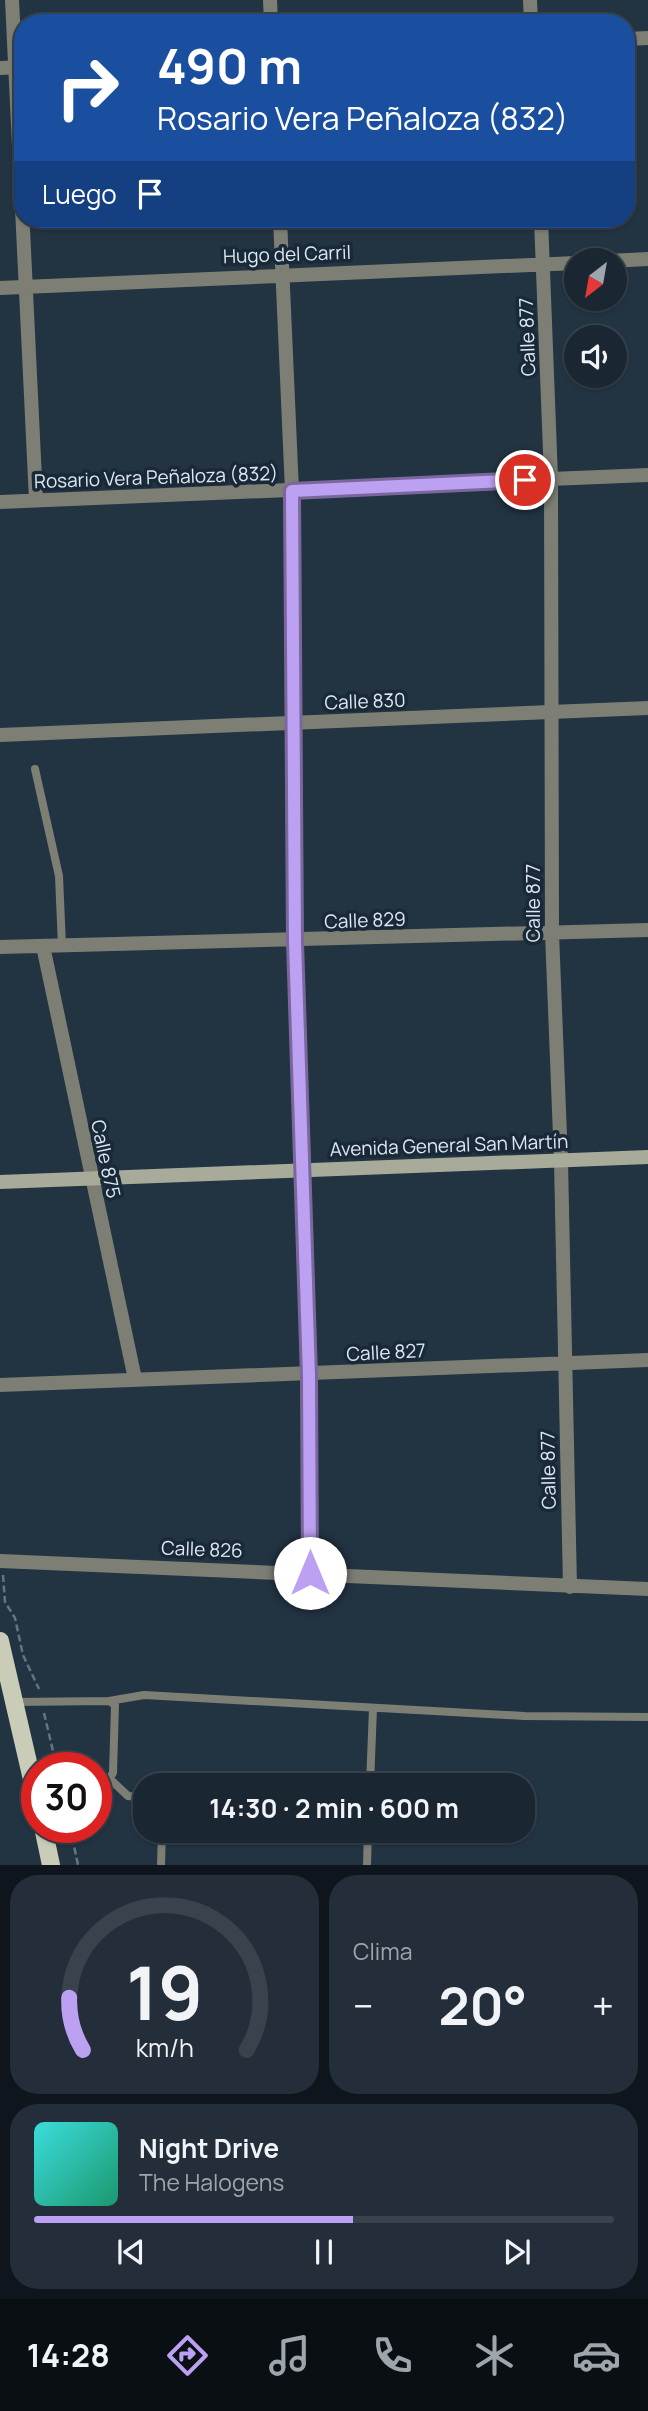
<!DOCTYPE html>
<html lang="es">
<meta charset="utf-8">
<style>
body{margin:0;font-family:Manrope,sans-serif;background:#232e3a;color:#f1f3f6;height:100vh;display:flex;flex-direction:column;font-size:26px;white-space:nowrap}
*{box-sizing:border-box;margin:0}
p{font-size:23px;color:#9fa5ac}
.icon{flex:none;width:38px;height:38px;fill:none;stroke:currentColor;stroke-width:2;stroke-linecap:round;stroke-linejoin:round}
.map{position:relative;height:1865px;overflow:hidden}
.drawer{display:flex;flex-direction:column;gap:10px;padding:10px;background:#0e151c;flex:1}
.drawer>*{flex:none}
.top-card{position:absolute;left:14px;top:14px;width:621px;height:214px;border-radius:28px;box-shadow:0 2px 5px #0004,0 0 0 2px #38434d;background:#1a4fa0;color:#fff;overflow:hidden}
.needle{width:46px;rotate:211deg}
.controls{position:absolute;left:564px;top:248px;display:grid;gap:14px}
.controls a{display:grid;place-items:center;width:63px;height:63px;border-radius:50%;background:#1a2632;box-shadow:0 2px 5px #0004,0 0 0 2px #38434d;font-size:35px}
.speed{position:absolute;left:21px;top:1752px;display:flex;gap:14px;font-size:35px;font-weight:700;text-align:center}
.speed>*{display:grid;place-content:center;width:91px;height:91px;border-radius:50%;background:#1a2632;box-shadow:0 2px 5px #0004,0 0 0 2px #38434d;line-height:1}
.speed .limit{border:10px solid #d22;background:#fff;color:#111}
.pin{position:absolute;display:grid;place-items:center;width:60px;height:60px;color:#fff;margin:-30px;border:4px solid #fff;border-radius:50%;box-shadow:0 2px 7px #0007}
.me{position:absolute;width:77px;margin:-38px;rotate:0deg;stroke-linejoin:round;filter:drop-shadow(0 0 5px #0008)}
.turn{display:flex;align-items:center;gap:24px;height:147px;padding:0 28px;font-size:32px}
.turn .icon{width:91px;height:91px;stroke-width:2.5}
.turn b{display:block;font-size:49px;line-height:60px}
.then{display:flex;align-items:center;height:66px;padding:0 28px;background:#0003;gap:14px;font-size:26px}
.big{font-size:52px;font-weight:700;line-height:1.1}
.drawer .card{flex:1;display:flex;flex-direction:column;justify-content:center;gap:10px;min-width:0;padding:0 24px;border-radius:28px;background:#232e3a}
.drawer .dial{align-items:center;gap:0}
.dial svg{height:182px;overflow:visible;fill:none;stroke:#38434d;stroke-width:7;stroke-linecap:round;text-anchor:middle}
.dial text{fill:#f1f3f6;stroke:none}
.song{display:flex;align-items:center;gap:21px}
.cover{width:84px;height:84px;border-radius:10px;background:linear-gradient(135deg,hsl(180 70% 55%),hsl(160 70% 35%))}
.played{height:7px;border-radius:4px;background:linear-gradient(90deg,#bca0f2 55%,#38434d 55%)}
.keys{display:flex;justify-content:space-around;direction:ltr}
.heat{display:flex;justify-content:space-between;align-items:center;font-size:38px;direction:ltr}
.drawer .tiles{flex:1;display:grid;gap:10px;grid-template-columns:1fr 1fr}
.card:last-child{grid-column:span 2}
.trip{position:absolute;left:133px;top:1773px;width:402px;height:70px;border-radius:28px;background:#1a2632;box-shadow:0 2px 5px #0004,0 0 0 2px #38434d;font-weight:700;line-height:70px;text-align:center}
.menu{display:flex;height:112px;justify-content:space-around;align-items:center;background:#0a0f14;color:#9fa5ac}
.menu .icon{width:49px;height:49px}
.menu .on{color:#bca0f2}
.menu b{font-size:32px;color:#f1f3f6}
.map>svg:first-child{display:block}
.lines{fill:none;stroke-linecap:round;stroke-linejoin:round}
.path{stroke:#657481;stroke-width:2.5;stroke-dasharray:7 3.5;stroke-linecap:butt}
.service{stroke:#7d7f75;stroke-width:8}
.minor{stroke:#7d7f75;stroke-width:14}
.tertiary{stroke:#7d7f75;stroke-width:14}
.secondary{stroke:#a8ab9a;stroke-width:14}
.primary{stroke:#c9cdb7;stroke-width:18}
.route-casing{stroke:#7a689d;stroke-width:18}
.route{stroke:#bca0f2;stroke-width:12}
.labels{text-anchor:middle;stroke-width:7;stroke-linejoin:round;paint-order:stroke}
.street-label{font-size:19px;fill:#dde8f2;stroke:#192938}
</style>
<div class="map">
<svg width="648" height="1865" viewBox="0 0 648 1865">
<rect width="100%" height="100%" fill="#223342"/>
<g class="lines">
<!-- path -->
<path class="path" d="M3,1575l2,27 10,16 8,37 16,34
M44,1713l13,55
M70,1827l8,38"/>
<!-- service -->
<path class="service" d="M35,769l24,107 3,70
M109,1701l35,-6 380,21 124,1
M15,1702l94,-1 6,4 -2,68 -8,11 -9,2
M110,1779l18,17 17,2
M370,1785l3,-77
M161,1865l1,-35
M367,1865l1,-35"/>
<!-- minor -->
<path class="minor" d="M12,0l24,500
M270,0l1,23
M530,0l1,23
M280,219l12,272 3,451 14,434 1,197
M541,219l10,259 1,455 9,228 9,426
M609,261l39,-2
M0,288l576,-25
M0,502l648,-27
M0,735l648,-27
M43,946l92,433
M0,947l648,-17
M0,1385l648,-25
M0,1561l648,28"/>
<!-- tertiary -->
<path class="tertiary" d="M626,39l22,-1
M0,68l23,-1"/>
<!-- secondary -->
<path class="secondary" d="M0,1182l648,-25"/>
<!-- primary -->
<path class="primary" d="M0,1641l37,160
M43,1827l8,38"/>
</g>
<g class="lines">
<defs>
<path id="route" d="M310,1573l-1,-197 -14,-434 -3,-451 233,-11"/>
</defs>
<!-- route casing -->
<use href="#route" class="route-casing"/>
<!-- route -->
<use href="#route" class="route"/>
</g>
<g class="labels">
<!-- street labels -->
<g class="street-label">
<text transform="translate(287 254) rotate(-2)" y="7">Hugo del Carril</text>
<text transform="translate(527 337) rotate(-92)" y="7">Calle 877</text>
<text transform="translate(156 477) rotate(-2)" y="7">Rosario Vera Peñaloza (832)</text>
<text transform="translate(365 701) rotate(-2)" y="7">Calle 830</text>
<text transform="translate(533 903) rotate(-90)" y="7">Calle 877</text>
<text transform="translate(365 920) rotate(-2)" y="7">Calle 829</text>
<text transform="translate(449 1145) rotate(-2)" y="7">Avenida General San Martín</text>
<text transform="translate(106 1159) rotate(78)" y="7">Calle 875</text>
<text transform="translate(386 1352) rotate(-3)" y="7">Calle 827</text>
<text transform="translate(548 1470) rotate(-91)" y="7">Calle 877</text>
<text transform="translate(202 1549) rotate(2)" y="7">Calle 826</text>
</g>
</g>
</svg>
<div class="controls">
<a><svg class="needle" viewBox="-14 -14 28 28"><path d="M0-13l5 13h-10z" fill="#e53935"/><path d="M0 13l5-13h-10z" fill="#9fa5ac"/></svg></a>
<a><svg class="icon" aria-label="sound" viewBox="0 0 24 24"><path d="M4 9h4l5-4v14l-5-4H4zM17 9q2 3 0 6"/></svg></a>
</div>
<div class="speed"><div class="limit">30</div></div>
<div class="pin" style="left:525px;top:480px;background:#d93025"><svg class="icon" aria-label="arrive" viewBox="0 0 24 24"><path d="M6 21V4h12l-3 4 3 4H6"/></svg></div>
<svg class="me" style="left:310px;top:1573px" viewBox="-20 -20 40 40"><circle r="19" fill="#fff"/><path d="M0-13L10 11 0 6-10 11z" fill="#bca0f2"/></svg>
<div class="trip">14:30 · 2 min · 600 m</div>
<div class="top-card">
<div class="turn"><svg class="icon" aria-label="right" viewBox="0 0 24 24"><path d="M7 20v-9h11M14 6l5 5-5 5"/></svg><div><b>490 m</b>Rosario Vera Peñaloza (832)</div></div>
<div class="then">Luego<svg class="icon" aria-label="arrive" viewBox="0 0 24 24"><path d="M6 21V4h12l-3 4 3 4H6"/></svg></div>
</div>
</div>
<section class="drawer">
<div class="tiles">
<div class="card dial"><svg viewBox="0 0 100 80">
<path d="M14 69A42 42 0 1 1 86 69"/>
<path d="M14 69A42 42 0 0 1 8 46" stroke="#bca0f2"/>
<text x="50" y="56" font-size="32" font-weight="700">19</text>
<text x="50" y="72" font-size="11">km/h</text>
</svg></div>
<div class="card"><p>Clima</p>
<div class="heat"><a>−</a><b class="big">20°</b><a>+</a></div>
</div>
<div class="card">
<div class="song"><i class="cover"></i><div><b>Night Drive</b><p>The Halogens</p></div></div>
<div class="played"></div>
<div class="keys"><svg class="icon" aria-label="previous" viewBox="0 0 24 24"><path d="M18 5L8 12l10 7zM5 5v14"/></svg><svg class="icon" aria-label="pause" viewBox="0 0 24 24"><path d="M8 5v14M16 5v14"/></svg><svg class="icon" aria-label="next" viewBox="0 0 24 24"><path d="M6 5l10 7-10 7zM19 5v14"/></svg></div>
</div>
</div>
</section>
<nav class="menu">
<b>14:28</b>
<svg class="icon on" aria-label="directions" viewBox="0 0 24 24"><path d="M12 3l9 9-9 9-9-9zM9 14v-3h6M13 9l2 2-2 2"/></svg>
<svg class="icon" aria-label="music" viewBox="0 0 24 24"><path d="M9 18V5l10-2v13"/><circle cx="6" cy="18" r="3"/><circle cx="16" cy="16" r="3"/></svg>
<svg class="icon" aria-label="phone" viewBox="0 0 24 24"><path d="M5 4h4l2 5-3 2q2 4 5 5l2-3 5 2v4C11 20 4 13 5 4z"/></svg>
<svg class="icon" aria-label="climate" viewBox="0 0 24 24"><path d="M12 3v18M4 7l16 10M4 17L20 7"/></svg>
<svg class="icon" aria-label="car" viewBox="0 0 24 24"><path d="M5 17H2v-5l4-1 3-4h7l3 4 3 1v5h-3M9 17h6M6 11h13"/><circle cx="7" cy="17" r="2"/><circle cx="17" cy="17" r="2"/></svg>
</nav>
